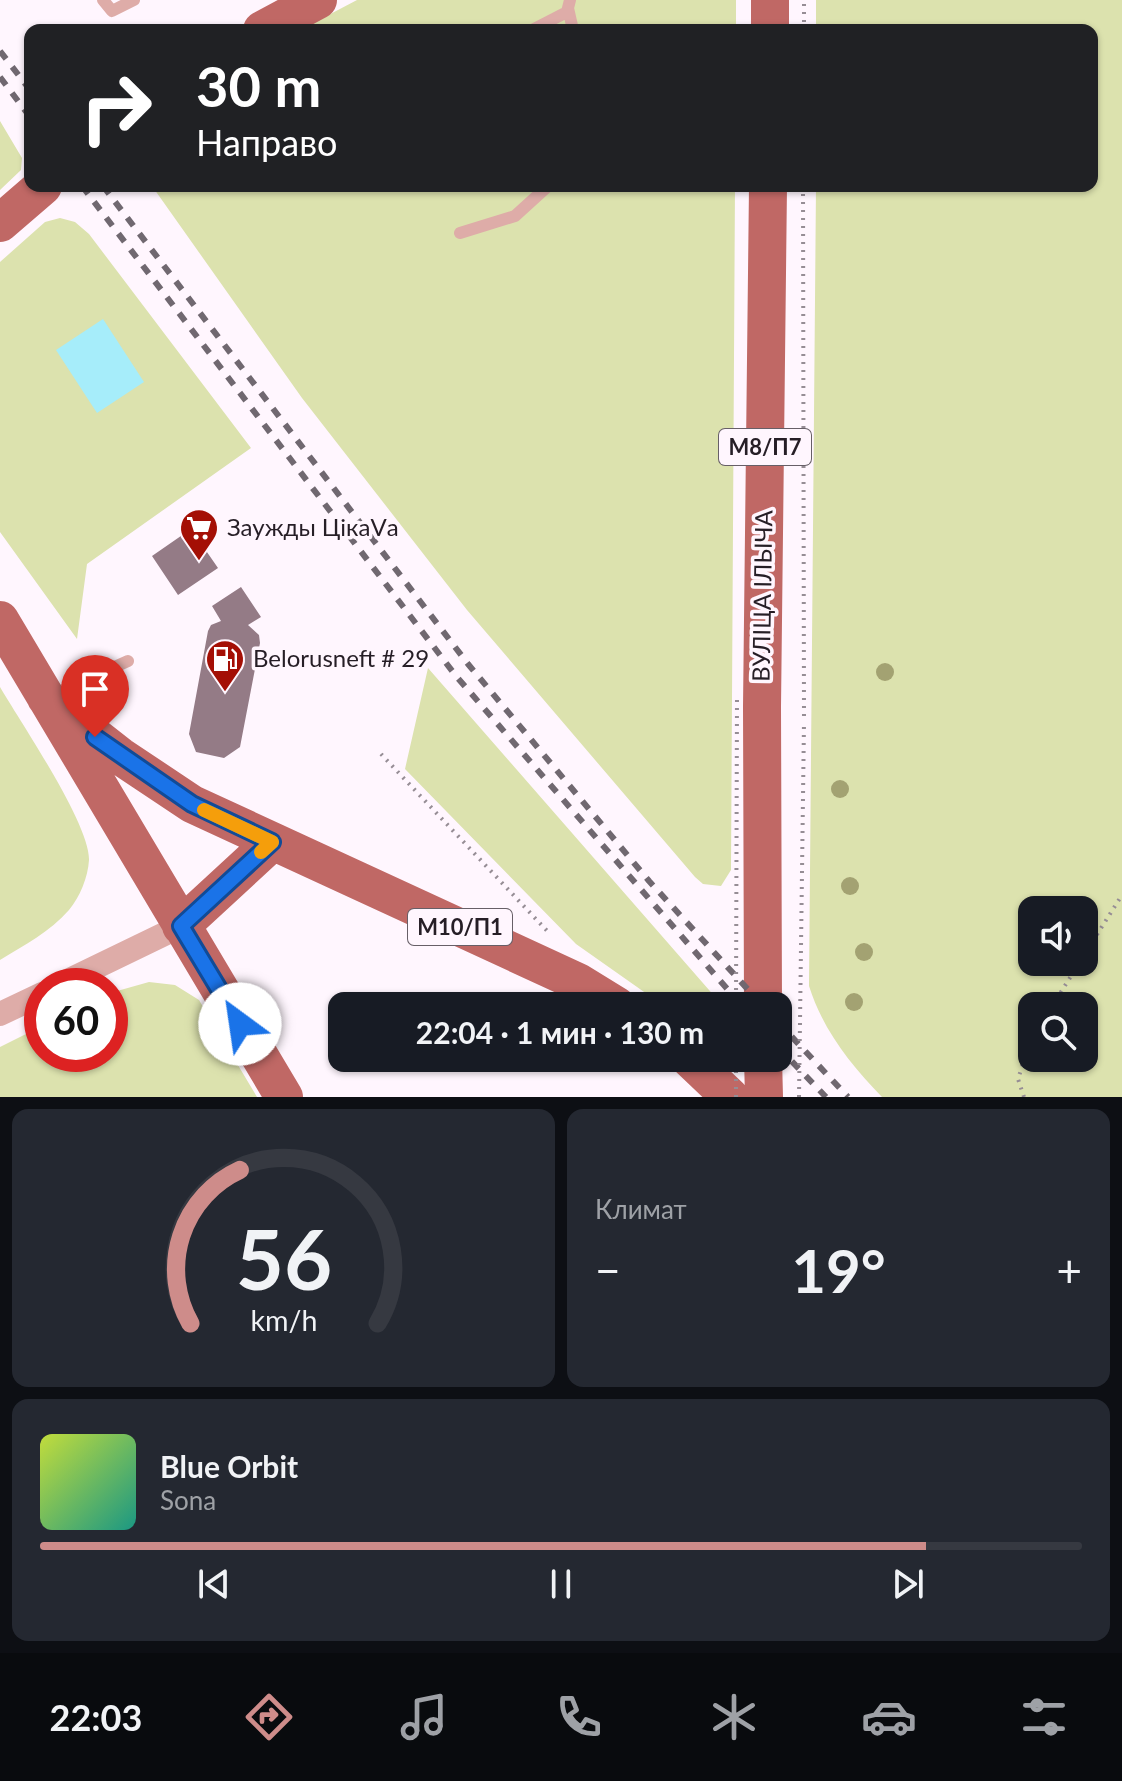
<!DOCTYPE html>
<html lang="ru">
<meta charset="utf-8">
<style>
body{margin:0;font-family:Lato,sans-serif;background:#242831;color:#f1f3f6;height:100vh;display:flex;flex-direction:column;font-size:30px;white-space:nowrap}
*{box-sizing:border-box;margin:0}
p{font-size:26px;color:#9ea1a6}
.icon{flex:none;width:44px;height:44px;fill:none;stroke:currentColor;stroke-width:2;stroke-linecap:round;stroke-linejoin:round}
.map{position:relative;height:1097px;overflow:hidden}
.drawer{display:flex;flex-direction:column;gap:12px;padding:12px;background:#0d0f14;flex:1}
.drawer>*{flex:none}
.hud{position:absolute;left:24px;top:24px;width:1074px;height:168px;border-radius:16px;box-shadow:0 2px 6px #0004;background:#202124;color:#fff;overflow:hidden}
.buttons{position:absolute;left:1018px;top:896px;display:grid;gap:16px}
.buttons a{display:grid;place-items:center;width:80px;height:80px;border-radius:16px;background:#171b24;box-shadow:0 2px 6px #0004;font-size:40px}
.speed{position:absolute;left:24px;top:968px;display:flex;gap:16px;font-size:40px;font-weight:700;text-align:center}
.speed>*{display:grid;place-content:center;width:104px;height:104px;border-radius:50%;background:#171b24;box-shadow:0 2px 6px #0004;line-height:1}
.speed .limit{border:12px solid #d22;background:#fff;color:#111}
.pin{position:absolute;display:grid;place-items:center;width:68px;height:68px;color:#fff;margin:-82px -34px;border-radius:50% 50% 50% 0;rotate:-45deg;box-shadow:0 0 8px #0007}
.pin .icon{rotate:45deg}
.me{position:absolute;width:88px;margin:-44px;rotate:329deg;stroke-linejoin:round;filter:drop-shadow(0 0 6px #0008)}
.turn{display:flex;align-items:center;gap:28px;height:168px;padding:0 40px;font-size:36px}
.turn .icon{width:104px;height:104px;stroke-width:2.5}
.turn b{display:block;font-size:56px;line-height:68px}
.big{font-size:60px;font-weight:700;line-height:1.1}
.drawer .widget{flex:1;display:flex;flex-direction:column;justify-content:center;gap:12px;min-width:0;padding:0 28px;border-radius:16px;background:#242831}
.drawer .dial{align-items:center;gap:0}
.dial svg{height:208px;overflow:visible;fill:none;stroke:#363941;stroke-width:7;stroke-linecap:round;text-anchor:middle}
.dial text{fill:#f1f3f6;stroke:none}
.song{display:flex;align-items:center;gap:24px}
.cover{width:96px;height:96px;border-radius:12px;background:linear-gradient(135deg,hsl(70 70% 55%),hsl(170 70% 35%))}
.played{height:8px;border-radius:4px;background:linear-gradient(90deg,#ce8c8a 85%,#363941 85%)}
.keys{display:flex;justify-content:space-around;direction:ltr}
.heat{display:flex;justify-content:space-between;align-items:center;font-size:44px;direction:ltr}
.drawer .tiles{flex:1;display:grid;gap:12px;grid-template-columns:1fr 1fr}
.widget:last-child{grid-column:span 2}
.trip{position:absolute;left:328px;top:992px;width:464px;height:80px;border-radius:16px;background:#171b24;box-shadow:0 2px 6px #0004;font-weight:700;line-height:80px;text-align:center}
.menu{display:flex;height:128px;justify-content:space-around;align-items:center;background:#090b0e;color:#9ea1a6}
.menu .icon{width:56px;height:56px}
.menu .selected{color:#ce8c8a}
.menu b{font-size:36px;color:#f1f3f6}
.map>svg:first-child{display:block}
.green{fill:#dce2ae;fill-rule:evenodd}
.water{fill:#a6edfa}
.building{fill:#947b86}
.lines{fill:none;stroke-linecap:round;stroke-linejoin:round}
.path{stroke:#968d95;stroke-width:4;stroke-dasharray:2 6;stroke-linecap:butt}
.lane{stroke:#deaca8;stroke-width:12}
.street{stroke:#deaca8;stroke-width:24}
.primary{stroke:#c06865;stroke-width:38}
.rail{stroke:#706870;stroke-width:6;stroke-dasharray:10 10;stroke-linecap:butt}
.path-bridge{stroke:#968d95;stroke-width:4;stroke-dasharray:2 6;stroke-linecap:butt}
.tree{fill:#a3a272}
.route-casing{stroke:#114b97;stroke-width:20}
.route{stroke:#1a73e8;stroke-width:14}
.slow{stroke:#f59e0b;stroke-width:14}
.labels{text-anchor:middle;stroke-width:7;stroke-linejoin:round;paint-order:stroke}
.shield{fill:#fff6fe;stroke:#675f67;stroke-width:2}
.shield-label{font-size:22px;font-weight:bold;fill:#261e26}
.poi-label{font-size:24px;fill:#261e26;stroke:#fff6fe;text-anchor:start}
.street-label{font-size:24px;fill:#261e26;stroke:#fff6fe}
</style>
<div class="map">
<svg width="1122" height="1097" viewBox="0 0 1122 1097">
<rect width="100%" height="100%" fill="#fff6fe"/>
<!-- green -->
<path class="green" d="M357,0h379v30h-436z
M816,0h306v1097h-240c-32,-33 -59,-67 -73,-111l7,-800h276v-156h-276zM1032,910h52v52h-52zM1032,1006h52v52h-52z
M0,121l22,37 -1,12 -21,20z
M152,186h583l-4,684 -10,16 -18,-2 -8,-7 -228,-267 -165,-212z
M60,218l15,4 14,12 162,214 -164,116 -10,75 -77,-107v-270l45,-40z
M428,668l295,338h-59l-88,-62 -171,-175z
M0,687c21,36 90,137 89,173 -1,17 -9,37 -20,50 -19,22 -45,35 -69,50z
M149,982l26,3 24,15 58,97h-257v-50l42,-21v28h68v-61z"/>
<!-- water -->
<path class="water" d="M103,319l41,63 -47,31 -41,-63z"/>
<!-- building -->
<path class="building" d="M191,529l27,39 -40,27 -26,-39z
M241,587l20,30 -13,8 11,10 1,8 -20,104 -16,11 -28,-6 -7,-18 19,-103 3,-6 10,-4 -9,-15z"/>
<g class="lines">
<!-- path -->
<path class="path" d="M804,30v-30
M803,186l1,536
M381,754l169,180
M1084,955l38,-60
M1052,1006l28,-44
M1024,1097l-6,-18 14,-42"/>
<!-- lane -->
<path class="lane" d="M103,0l9,11 22,-11
M568,8l5,22
M532,30l35,-18 3,-12
M460,233l55,-17 33,-30
M50,696l78,-35"/>
<!-- street -->
<path class="street" d="M57,986l124,-60
M0,1014l42,-20"/>
<!-- primary -->
<path class="primary" d="M262,30l56,-30
M770,30v-30
M0,223l43,-37
M0,620l284,477
M46,698l74,58 72,48 386,178 39,24
M181,926l91,-84
M763,1006l-1,-299 6,-521
M689,1058l41,39
M763,1058l1,39"/>
<!-- rail -->
<path class="rail" d="M0,51l30,39
M0,77l30,40
M82,186l374,490 286,330
M103,186l365,478 181,217 114,125
M778,1022l70,75
M778,1047l48,50"/>
<!-- path-bridge -->
<path class="path-bridge" d="M736,1006l1,-309
M736,1097v-39
M799,1097l5,-375"/>
</g>
<!-- trees -->
<g class="tree">
<circle cx="885" cy="672" r="9"/>
<circle cx="840" cy="789" r="9"/>
<circle cx="850" cy="886" r="9"/>
<circle cx="864" cy="952" r="9"/>
<circle cx="854" cy="1002" r="9"/>
</g>
<g class="lines">
<defs>
<path id="route" d="M95,737l97,67 80,38 -91,84 59,98"/>
</defs>
<!-- route casing -->
<use href="#route" class="route-casing"/>
<!-- route -->
<use href="#route" class="route"/>
<!-- slow -->
<path class="slow" d="M204,810l68,32 -11,10"/>
</g>
<!-- icons -->
<defs>
<symbol id="supermarket-pin" viewBox="-11 -11 22 30"><path d="M0 17L-7.5 6A9.5 9.5 0 1 1 7.5 6Z" fill="#a40f05" stroke="#fff6fe"/><path d="M-6-5.5h2.5l.6 2H6L4.5 2H-2.5L-4.4-4H-6ZM-1.5 3.2a1.3 1.3 0 1 0 .1 0ZM3 3.2a1.3 1.3 0 1 0 .1 0Z" fill="#fff"/></symbol>
<symbol id="fuel-pin" viewBox="-11 -11 22 30"><path d="M0 17L-7.5 6A9.5 9.5 0 1 1 7.5 6Z" fill="#a40f05" stroke="#fff6fe"/><path d="M-5.5-6h7V0h2V4h1.3V-2.5L3-4.5l.8-.8L6-3V5H2.5V1h-1V6h-7ZM-4.2-4.7v3.2H.2V-4.7Z" fill="#fff"/></symbol>
</defs>
<g fill-rule="evenodd">
<use href="#supermarket-pin" x="177" y="506" width="44" height="60"/>
<use href="#fuel-pin" x="203" y="637" width="44" height="60"/>
</g>
<g class="labels">
<!-- shield labels -->
<g class="shield">
<rect x="719" y="429" width="92" height="36" rx="6"/>
<rect x="408" y="909" width="104" height="36" rx="6"/>
</g>
<g class="shield-label">
<text x="765" y="455">М8/П7</text>
<text x="460" y="935">М10/П1</text>
</g>
<!-- poi labels -->
<g class="poi-label">
<text x="227" y="536">Заужды ЦікаVа</text>
<text x="253" y="667">Belorusneft # 29</text>
</g>
<!-- street labels -->
<g class="street-label">
<text transform="translate(763 596) rotate(-89)" y="8">ВУЛІЦА ІЛЬІЧА</text>
</g>
</g>
</svg>
<div class="buttons">
<a><svg class="icon" aria-label="sound" viewBox="0 0 24 24"><path d="M4 9h4l5-4v14l-5-4H4zM17 9q2 3 0 6"/></svg></a>
<a><svg class="icon" aria-label="search" viewBox="0 0 24 24"><circle cx="10" cy="10" r="6"/><path d="M15 15l6 6"/></svg></a>
</div>
<div class="speed"><div class="limit">60</div></div>
<div class="pin" style="left:95px;top:737px;background:#d93025"><svg class="icon" aria-label="arrive" viewBox="0 0 24 24"><path d="M6 21V4h12l-3 4 3 4H6"/></svg></div>
<svg class="me" style="left:240px;top:1024px" viewBox="-20 -20 40 40"><circle r="19" fill="#fff"/><path d="M0-13L10 11 0 6-10 11z" fill="#1a73e8"/></svg>
<div class="trip">22:04 · 1 мин · 130 m</div>
<div class="hud">
<div class="turn"><svg class="icon" aria-label="right" viewBox="0 0 24 24"><path d="M7 20v-9h11M14 6l5 5-5 5"/></svg><div><b>30 m</b>Направо</div></div>
</div>
</div>
<section class="drawer">
<div class="tiles">
<div class="widget dial"><svg viewBox="0 0 100 80">
<path d="M14 69A42 42 0 1 1 86 69"/>
<path d="M14 69A42 42 0 0 1 33 10" stroke="#ce8c8a"/>
<text x="50" y="56" font-size="32" font-weight="700">56</text>
<text x="50" y="72" font-size="11">km/h</text>
</svg></div>
<div class="widget"><p>Климат</p>
<div class="heat"><a>−</a><b class="big">19°</b><a>+</a></div>
</div>
<div class="widget">
<div class="song"><i class="cover"></i><div><b>Blue Orbit</b><p>Sona</p></div></div>
<div class="played"></div>
<div class="keys"><svg class="icon" aria-label="previous" viewBox="0 0 24 24"><path d="M18 5L8 12l10 7zM5 5v14"/></svg><svg class="icon" aria-label="pause" viewBox="0 0 24 24"><path d="M8 5v14M16 5v14"/></svg><svg class="icon" aria-label="next" viewBox="0 0 24 24"><path d="M6 5l10 7-10 7zM19 5v14"/></svg></div>
</div>
</div>
</section>
<nav class="menu">
<b>22:03</b>
<svg class="icon selected" aria-label="directions" viewBox="0 0 24 24"><path d="M12 3l9 9-9 9-9-9zM9 14v-3h6M13 9l2 2-2 2"/></svg>
<svg class="icon" aria-label="music" viewBox="0 0 24 24"><path d="M9 18V5l10-2v13"/><circle cx="6" cy="18" r="3"/><circle cx="16" cy="16" r="3"/></svg>
<svg class="icon" aria-label="phone" viewBox="0 0 24 24"><path d="M5 4h4l2 5-3 2q2 4 5 5l2-3 5 2v4C11 20 4 13 5 4z"/></svg>
<svg class="icon" aria-label="climate" viewBox="0 0 24 24"><path d="M12 3v18M4 7l16 10M4 17L20 7"/></svg>
<svg class="icon" aria-label="car" viewBox="0 0 24 24"><path d="M5 17H2v-5l4-1 3-4h7l3 4 3 1v5h-3M9 17h6M6 11h13"/><circle cx="7" cy="17" r="2"/><circle cx="17" cy="17" r="2"/></svg>
<svg class="icon" aria-label="filters" viewBox="0 0 24 24"><path d="M4 7h16M4 17h16"/><circle cx="9" cy="7" r="2"/><circle cx="15" cy="17" r="2"/></svg>
</nav>
